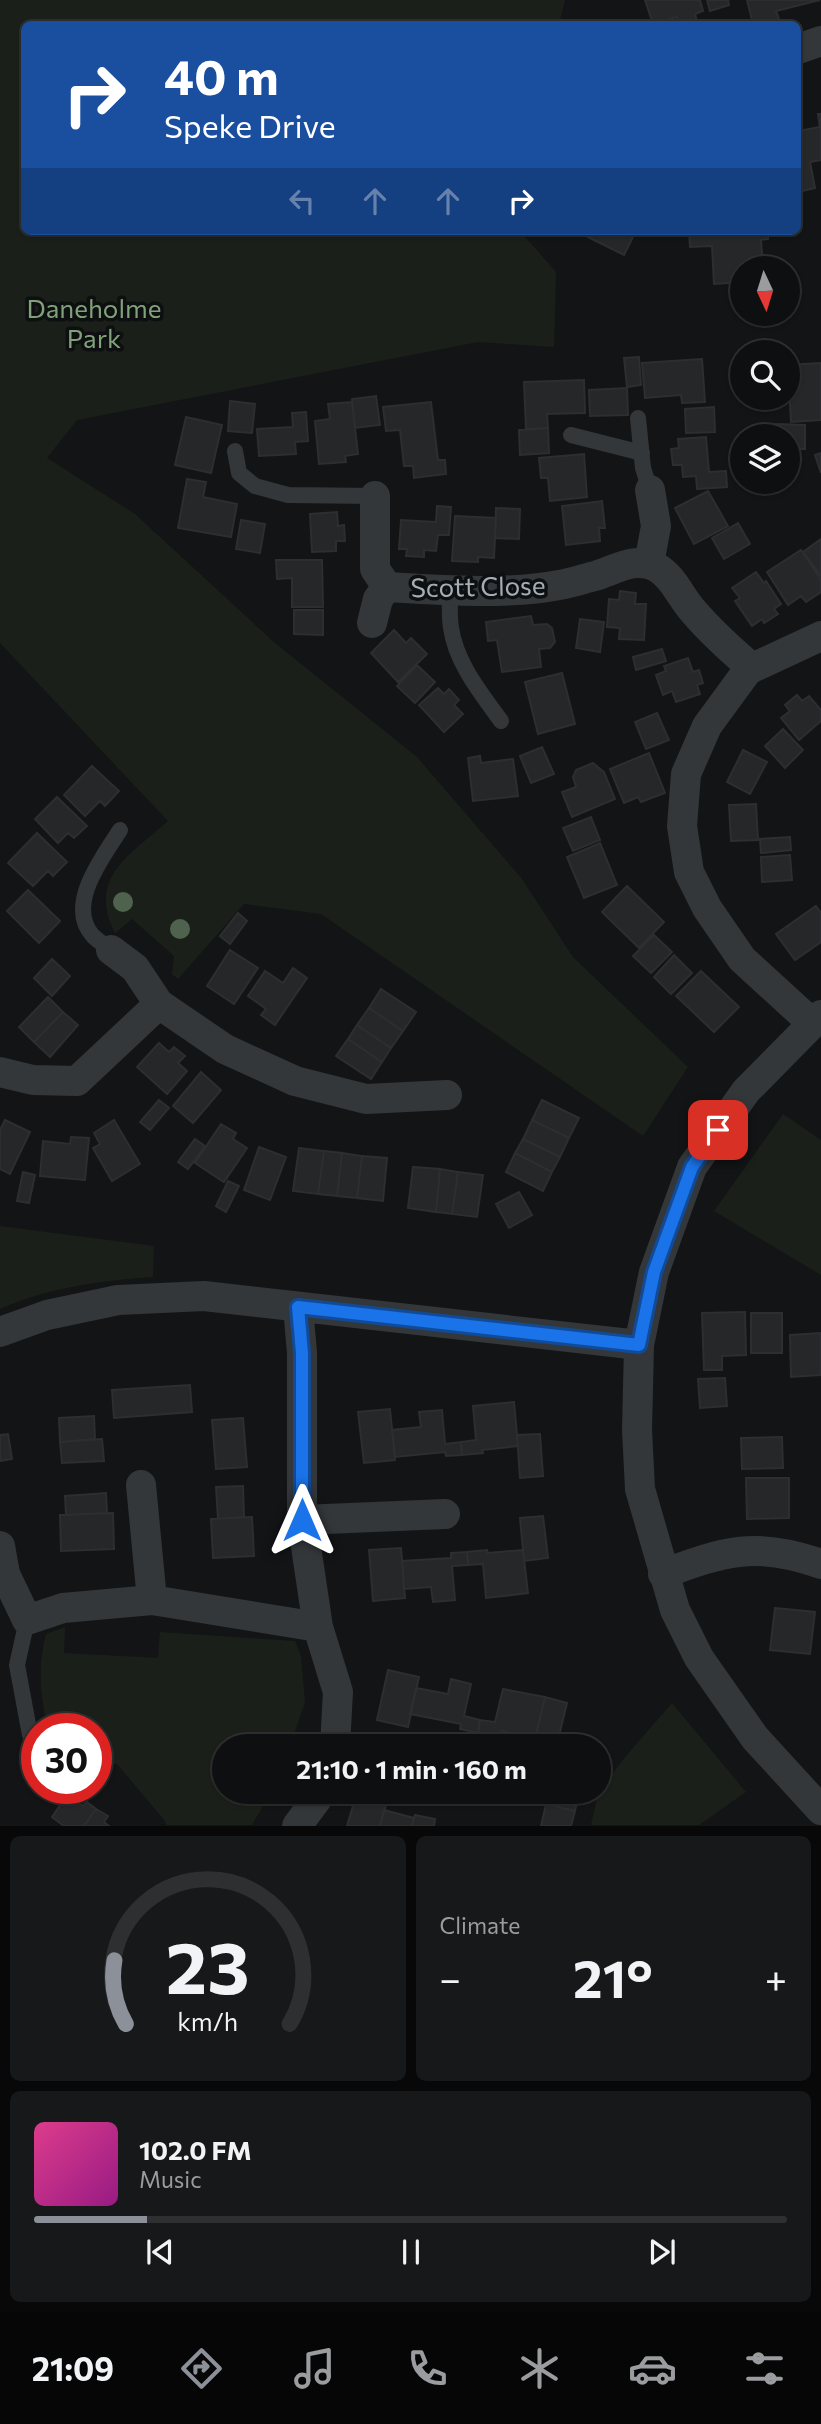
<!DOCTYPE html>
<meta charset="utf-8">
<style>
body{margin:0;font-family:Commissioner,sans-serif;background:#171819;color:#f1f3f6;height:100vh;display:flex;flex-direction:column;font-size:26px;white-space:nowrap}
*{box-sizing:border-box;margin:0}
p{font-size:23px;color:#9b9c9f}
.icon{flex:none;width:38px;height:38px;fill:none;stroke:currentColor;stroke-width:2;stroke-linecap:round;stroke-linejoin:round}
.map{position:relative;height:1826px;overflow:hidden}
.sheet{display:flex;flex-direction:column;gap:10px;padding:10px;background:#080809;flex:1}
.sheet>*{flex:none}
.guide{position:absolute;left:21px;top:21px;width:780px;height:214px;border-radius:10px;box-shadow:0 2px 5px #0004,0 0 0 2px #2e2f30;background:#1a4fa0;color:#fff;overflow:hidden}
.needle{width:46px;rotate:176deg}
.buttons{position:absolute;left:730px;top:256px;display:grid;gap:14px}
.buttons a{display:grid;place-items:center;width:70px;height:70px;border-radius:50%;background:#0e0f10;box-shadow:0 2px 5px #0004,0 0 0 2px #2e2f30;font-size:35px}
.speed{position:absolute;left:21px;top:1713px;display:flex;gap:14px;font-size:35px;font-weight:700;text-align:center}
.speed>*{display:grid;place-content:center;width:91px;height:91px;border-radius:50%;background:#0e0f10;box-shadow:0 2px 5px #0004,0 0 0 2px #2e2f30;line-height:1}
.speed .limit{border:10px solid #d22;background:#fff;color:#111}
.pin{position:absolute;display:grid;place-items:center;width:60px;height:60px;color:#fff;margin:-30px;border-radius:14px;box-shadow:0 4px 10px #0006}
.me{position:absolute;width:77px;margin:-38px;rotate:0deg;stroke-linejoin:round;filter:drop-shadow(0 0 5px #0008)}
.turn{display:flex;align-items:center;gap:24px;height:147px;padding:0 28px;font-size:32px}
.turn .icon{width:91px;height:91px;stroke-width:2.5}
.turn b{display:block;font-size:49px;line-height:60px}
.lanes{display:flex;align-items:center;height:66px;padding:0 28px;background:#0003;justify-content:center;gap:35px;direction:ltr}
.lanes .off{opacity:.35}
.big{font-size:52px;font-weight:700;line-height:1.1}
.sheet .tile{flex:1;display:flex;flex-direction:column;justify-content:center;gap:10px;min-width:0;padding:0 24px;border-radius:10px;background:#171819}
.sheet .dial{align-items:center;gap:0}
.dial svg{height:182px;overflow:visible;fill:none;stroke:#2e2f30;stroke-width:7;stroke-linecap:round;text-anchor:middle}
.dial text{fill:#f1f3f6;stroke:none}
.song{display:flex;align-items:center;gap:21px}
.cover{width:84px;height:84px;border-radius:10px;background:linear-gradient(135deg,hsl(330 70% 55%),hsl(310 70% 35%))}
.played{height:7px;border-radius:4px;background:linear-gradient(90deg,#8c9099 15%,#2e2f30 15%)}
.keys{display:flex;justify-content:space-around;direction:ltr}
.heat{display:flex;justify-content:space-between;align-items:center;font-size:38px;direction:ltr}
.sheet .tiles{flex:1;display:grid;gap:10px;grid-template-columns:1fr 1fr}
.tile:last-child{grid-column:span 2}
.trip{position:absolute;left:212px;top:1734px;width:399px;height:70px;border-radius:35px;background:#0e0f10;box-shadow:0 2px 5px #0004,0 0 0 2px #2e2f30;font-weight:700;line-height:70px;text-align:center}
.menu{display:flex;height:112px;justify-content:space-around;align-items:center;background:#060606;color:#9b9c9f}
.menu .icon{width:49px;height:49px}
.menu .selected{color:#8c9099}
.menu b{font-size:32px;color:#f1f3f6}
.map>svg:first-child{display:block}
.green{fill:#1a2019}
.building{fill:#262729;stroke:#2d2e31;stroke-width:2}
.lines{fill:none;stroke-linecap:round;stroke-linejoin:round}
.lane{stroke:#34373a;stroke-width:16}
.street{stroke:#34373a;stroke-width:30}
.tree{fill:#4f624d}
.route-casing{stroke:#114b97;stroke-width:18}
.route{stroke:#1a73e8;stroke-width:12}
.labels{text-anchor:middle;stroke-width:7;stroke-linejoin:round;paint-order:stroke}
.park-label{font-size:26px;fill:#80a27a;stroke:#0e0f10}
.street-label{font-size:26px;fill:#a4aeb6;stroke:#0e0f10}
</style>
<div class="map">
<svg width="821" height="1826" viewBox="0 0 821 1826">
<rect width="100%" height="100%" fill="#131415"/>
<!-- green -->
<path class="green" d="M0,0h565l-6,24h-535v207h496l36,41 -2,75 -76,-5 -401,78 -30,38 88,56 140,129 142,114 105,122 51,78 115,110 -45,69 -322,-222 -77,-10 -66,75 -6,-5 2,-18 -42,-37 -17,14c-29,-57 17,-79 53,-112l-168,-178z
M783,1114l38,26v135l-107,-64z
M0,1226l154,20 -1,31c-53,4 -103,10 -153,32z
M65,1627l-1,26 94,5 2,-26 135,9 6,15 4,46 -15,44h-66v46h47l-19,33h-86l-1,-4 -48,-57 -21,-2v-33h-49c-6,-36 -10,-59 -1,-95z
M672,1703l74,89 -47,33h-108l7,-32 27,-36z"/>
<!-- building -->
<path class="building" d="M645,0h55l3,11 -8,3 2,8 -9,2h-8l-3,-7 -24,7z
M707,0h21l1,5 -19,6z
M747,0h73l-44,11 3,8 -22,5h-4z
M818,114h3v46l-11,2 5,26 -17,4v-61l22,-4z
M576,231h60l-12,24z
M689,231h79v8l-7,1 2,28h-21v14l-28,2 -2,-38 -22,1z
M639,357l2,28 -14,2 -3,-29z
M702,359l3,43 -23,1 -1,-8 -36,3 -3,-35z
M821,363v57l-30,2 -3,-57z
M584,380l1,33 -38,1 1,14 -22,1 -2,-47z
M627,388l1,27 -38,1 -1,-26z
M376,396l4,29 -25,3 -3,-29z
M230,401l25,3 -3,29 -24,-2z
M352,402l6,52 -13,2 1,6 -27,2 -4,-43 15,-2 -2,-15z
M431,402l7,58h7l1,14 -32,4 -1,-12h-9l-4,-36 -14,1 -3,-24z
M714,407l1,25 -29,1 -1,-24z
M306,412l2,29 -13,1 1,12 -37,2 -2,-27 36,-2 -1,-14z
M186,417l36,8 -11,48 -36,-8z
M776,424l29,1v24h-17v-13h-12z
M548,428l1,25 -29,2 -1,-25z
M706,437l3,35 17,-1 1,16 -30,2 -1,-13 -13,1 -1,-12h-9l-2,-16 8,-1 -1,-9z
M821,453v20l-6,-18z
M584,454l3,43 -37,4 -2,-23h-7l-2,-20z
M187,479l19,3 -3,15 34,7 -6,33 -53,-9z
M708,491l20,35 -34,18 -19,-36z
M602,501l3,27h-6l1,13 -34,4 -4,-39z
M437,506l14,1 -2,28h-11l-2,16 -12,-1v7l-18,-1 1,-7h-8l2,-29 35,2z
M496,508l24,1 -1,30 -24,-1z
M337,512l1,14 6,-1 1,16h-9v10l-24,1 -2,-38z
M455,516l41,2 -2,40 -16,-1v5l-26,-1z
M241,520l24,4 -5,29 -24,-4z
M738,523l12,21 -26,15 -12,-21z
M821,539v37l-18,-24z
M801,550l20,30v12l-15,10 -5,-6 -13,9 -21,-33z
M276,560h46l1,47h-31v-29l-15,1z
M756,572l8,11 2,-2 15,23 -7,5 4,5 -14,9 -2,-4 -10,7 -17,-25 5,-3 -8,-10z
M620,591l16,2 -1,11h11l-2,36 -25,-1 1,-11 -13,-1 2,-28 10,1z
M294,610h29v25l-29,-1z
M531,616l2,9 14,-1 5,4 3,14 -5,6 -11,1 2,18 -39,5 -5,-32 -9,1 -2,-19z
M580,619l24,3 -4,30 -24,-4z
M394,630l12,13 5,-5 16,16 -29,28 -27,-29z
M662,649l4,12 -30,9 -3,-13z
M688,658l5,14 6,-2 4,13 -6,2 3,9 -24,8 -4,-11 -9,4 -7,-20 10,-4 -2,-5z
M417,665l18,17 -20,21 -18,-17z
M562,673l13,51 -37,10 -13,-52z
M438,688l6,6 5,-5 10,11 -5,5 9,9 -19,18 -25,-27z
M797,695l5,6 7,-5 12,14v11l-22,19 -18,-22 9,-7 -5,-6z
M657,713l12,27 -23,9 -11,-27z
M783,729l20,21 -18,18 -20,-22z
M542,747l12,27 -23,9 -11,-27z
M743,750l24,12 -17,32 -23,-12z
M649,753l16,40 -24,9 -3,-5 -14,6 -14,-34z
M480,756l1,7 32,-4 5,37 -45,5 -5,-43z
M593,763l11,9 11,27 -43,18 -10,-25 14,-5 -3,-10 3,-7z
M92,766l27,25 -14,15 -5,-5 -15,15 -21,-21z
M57,797l30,29 -13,12 -6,-5 -10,10 -23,-24z
M756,804l2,36 -27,1 -2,-36z
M591,817l9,23 -27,11 -10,-23z
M37,833l30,29 -14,14 -5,-5 -15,15 -25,-23z
M790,837l1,13 -30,3 -1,-14z
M600,843l17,42 -33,13 -17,-41z
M790,855l2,25 -30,2 -1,-25z
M627,886l37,36 -25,26 -37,-36z
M28,890l32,31 -21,22 -32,-32z
M816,906l5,7v29l-26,18 -19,-26z
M238,913l9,8 -17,23 -10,-8z
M654,935l18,17 -21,21 -18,-17z
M230,950l28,18 -24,36 -27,-18z
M674,955l18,18 -21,21 -17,-17z
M52,959l18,17 -18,20 -18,-18z
M293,968l14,10 -32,47 -14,-10 5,-6 -18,-13 17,-25 18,12z
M701,971l38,36 -25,25 -38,-36z
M381,989l35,23 -13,19 -34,-23z
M48,997l15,15 -29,30 -15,-15z
M369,1008l34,23 -12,17 -34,-23z
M63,1012l15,13 -28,32 -16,-15z
M357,1025l34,23 -9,14 -34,-23z
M348,1039l34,23 -11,17 -35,-23z
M159,1043l10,9 5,-5 11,9 -7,7 9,8 -20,23 -30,-27z
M201,1072l20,18 -28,33 -20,-17z
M159,1100l10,8 -19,22 -10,-8z
M542,1100l37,18 -10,20 -37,-18z
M5,1120l25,12 -20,42 -10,-5v-39z
M114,1120l26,44 -28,17 -19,-33 7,-4 -6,-11z
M532,1120l37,18 -9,19 -37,-18z
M221,1124l15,9 -3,6 14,9 -23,34 -29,-19z
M71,1137l18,1 -4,42 -45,-4 3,-35 27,3z
M195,1139l10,7 -17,23 -10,-7z
M523,1139l37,18 -8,15 -37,-19z
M259,1147l27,10 -16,43 -26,-10z
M299,1148l25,3 -6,43 -25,-3z
M324,1151l18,2 -5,43 -19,-2z
M342,1153l20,3 -5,42 -20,-2z
M515,1153l37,19 -9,19 -37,-19z
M362,1156l25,2 -4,43 -26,-3z
M413,1167l27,2 -4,43 -28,-4z
M440,1169l18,3 -6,42 -16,-2z
M23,1172l12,3 -6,28 -12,-2z
M458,1172l25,3 -6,42 -25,-3z
M228,1181l11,5 -13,26 -10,-6z
M519,1192l13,23 -23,13 -13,-24z
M745,1312l1,43 -24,1v14h-18l-2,-57z
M751,1313h31v40h-31z
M821,1333v42l-30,2 -1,-42z
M725,1378l2,28 -27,2 -2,-29z
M190,1385l2,27 -78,6 -2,-28z
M514,1402l4,44 -36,4 1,3 -21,2 -1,-13 15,-2 -3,-34z
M390,1409l5,51 -31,3 -6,-51z
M442,1410l3,34 16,-2 1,13 -16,1 -1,-4 -50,5 -3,-27 29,-3 -2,-15z
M94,1416l1,23 -35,3 -1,-24z
M243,1418l4,49 -31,2 -4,-49z
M8,1434l4,25 -12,2v-26z
M540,1434l3,42 -23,2 -3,-43z
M782,1437l1,31 -41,1 -1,-31z
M102,1439l2,22 -42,2 -2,-21z
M746,1478h43v40l-42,1z
M243,1486l1,31 -26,2 -2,-32z
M106,1493l1,20 -41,2 -1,-19z
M113,1513l1,36 -53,2 -1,-36z
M543,1516l5,42 -24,3 -4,-43z
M252,1517l2,39 -41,2 -2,-39z
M401,1548l4,50 -32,3 -4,-51z
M487,1550l1,3 35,-3 5,43 -42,5 -3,-34 -15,1 -1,-13z
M467,1552l1,13 -16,1 3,34 -22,2 -2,-15 -27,2 -2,-28 49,-3v-5z
M775,1608l40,4 -5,42 -40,-4z
M388,1670l31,7 -11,50 -31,-7z
M451,1679l20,5 -7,32 16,4 -2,13 -18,-4 1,-5 -51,-10 6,-26 32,6z
M503,1689l42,8 -10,42 -34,-8 -2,8 -21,-6 2,-13 15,2z
M545,1697l22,6 -10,41 -22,-5z
M357,1792h10l21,6 -8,28h-33z
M549,1792h30l-4,19 -29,-7z
M67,1795l16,11 4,-4 9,7 -12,17h-20l-12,-9z
M546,1804l29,7 -4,15h-30z
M96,1809l12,7 -4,6 5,4h-25z
M384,1810l30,8 -2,8h-32z
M415,1815l20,4 -1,7h-22z"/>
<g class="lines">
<!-- lane -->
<path class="lane" d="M638,418l5,50 7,22
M571,435l71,18
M235,451l4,22 16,13 33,9 87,1
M450,589c0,12 -1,27 1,39 5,35 30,65 50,93
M111,950c-5,-4 -13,-9 -18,-14 -28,-31 10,-79 27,-106
M27,1620l-10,45 13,70"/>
<!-- street -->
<path class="street" d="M798,49l23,-8
M375,496v73l12,18c51,3 122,8 172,-2 12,-2 24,-6 36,-9 20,-6 40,-20 61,-9 18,10 24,30 38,45 17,20 37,38 58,56
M649,564l7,-38 -6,-36
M372,623l6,-24 9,-12
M111,950l24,18 24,36 66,45 70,32 71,18 81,-4
M821,1015l-75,76 -54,76 -38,105 -15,73 -2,85 3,59 35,121 24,48 56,80 66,72
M812,1023l-70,-64 -35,-51 -18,-36 -7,-46 4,-52 21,-48 41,-56 73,-34
M0,1072l33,8 44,1 82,-77
M298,1307l4,46v167l16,107 20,65 -3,54
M0,1332l47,-17 71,-15 86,-4 435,49
M141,1485l11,115
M302,1520l143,-6
M0,1546l5,28 22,46 36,-12 89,-8 166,27
M663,1574c61,-23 94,-33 158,-10
M297,1826l25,-34"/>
</g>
<!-- trees -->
<g class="tree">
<circle cx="123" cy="902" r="10"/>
<circle cx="180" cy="929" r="10"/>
</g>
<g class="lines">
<defs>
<path id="route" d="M302,1520v-167l-4,-46 341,38 15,-73 38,-105 26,-37"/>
</defs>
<!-- route casing -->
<use href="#route" class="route-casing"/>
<!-- route -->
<use href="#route" class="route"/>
</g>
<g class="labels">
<!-- park labels -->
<g class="park-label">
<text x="94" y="318">Daneholme<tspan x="94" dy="30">Park</tspan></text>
</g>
<!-- street labels -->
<g class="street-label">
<text transform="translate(478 587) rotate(-1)" y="9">Scott Close</text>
</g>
</g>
</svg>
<div class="buttons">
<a><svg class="needle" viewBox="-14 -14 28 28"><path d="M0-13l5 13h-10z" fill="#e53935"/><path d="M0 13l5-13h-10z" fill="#9b9c9f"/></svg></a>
<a><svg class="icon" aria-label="search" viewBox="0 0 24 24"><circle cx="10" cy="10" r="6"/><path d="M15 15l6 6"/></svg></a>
<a><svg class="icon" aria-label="layers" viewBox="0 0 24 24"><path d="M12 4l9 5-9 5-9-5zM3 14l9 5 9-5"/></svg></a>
</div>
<div class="speed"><div class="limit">30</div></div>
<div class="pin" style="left:718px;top:1130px;background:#d93025"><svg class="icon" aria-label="arrive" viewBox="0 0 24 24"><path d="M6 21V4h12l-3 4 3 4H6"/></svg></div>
<svg class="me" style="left:302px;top:1520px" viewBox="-20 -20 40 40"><path d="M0-17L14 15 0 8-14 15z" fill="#1a73e8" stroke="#fff" stroke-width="4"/></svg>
<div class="trip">21:10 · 1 min · 160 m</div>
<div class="guide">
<div class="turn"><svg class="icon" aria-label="right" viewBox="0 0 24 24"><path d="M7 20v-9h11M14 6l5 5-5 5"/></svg><div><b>40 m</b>Speke Drive</div></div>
<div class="lanes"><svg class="icon off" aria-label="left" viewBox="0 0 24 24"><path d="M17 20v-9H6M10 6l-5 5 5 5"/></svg><svg class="icon off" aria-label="ahead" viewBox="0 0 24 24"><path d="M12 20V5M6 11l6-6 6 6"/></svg><svg class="icon off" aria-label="ahead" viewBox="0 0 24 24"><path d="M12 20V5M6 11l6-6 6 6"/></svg><svg class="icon" aria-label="right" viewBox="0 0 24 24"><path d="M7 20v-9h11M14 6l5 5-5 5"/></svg></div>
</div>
</div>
<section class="sheet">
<div class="tiles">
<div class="tile dial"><svg viewBox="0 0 100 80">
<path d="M14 69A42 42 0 1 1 86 69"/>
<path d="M14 69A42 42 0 0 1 9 41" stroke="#8c9099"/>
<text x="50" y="56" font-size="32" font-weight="700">23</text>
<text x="50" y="72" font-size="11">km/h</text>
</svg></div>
<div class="tile"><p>Climate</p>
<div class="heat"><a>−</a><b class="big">21°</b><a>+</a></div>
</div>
<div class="tile">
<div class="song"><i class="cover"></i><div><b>102.0 FM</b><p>Music</p></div></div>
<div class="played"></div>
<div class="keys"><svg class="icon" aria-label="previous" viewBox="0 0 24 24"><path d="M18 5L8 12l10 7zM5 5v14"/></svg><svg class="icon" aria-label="pause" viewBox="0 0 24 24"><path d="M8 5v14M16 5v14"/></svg><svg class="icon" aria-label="next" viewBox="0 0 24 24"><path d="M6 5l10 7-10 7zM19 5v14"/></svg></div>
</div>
</div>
</section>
<nav class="menu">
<b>21:09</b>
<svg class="icon selected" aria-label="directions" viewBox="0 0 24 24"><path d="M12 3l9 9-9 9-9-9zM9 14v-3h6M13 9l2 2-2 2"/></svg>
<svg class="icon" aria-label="music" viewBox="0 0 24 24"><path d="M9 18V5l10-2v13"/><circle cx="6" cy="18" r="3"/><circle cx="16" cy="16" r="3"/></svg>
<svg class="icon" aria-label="phone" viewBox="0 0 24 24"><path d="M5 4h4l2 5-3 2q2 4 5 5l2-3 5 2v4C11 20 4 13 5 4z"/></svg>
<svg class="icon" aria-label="climate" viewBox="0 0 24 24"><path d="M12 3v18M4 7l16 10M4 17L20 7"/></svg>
<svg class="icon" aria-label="car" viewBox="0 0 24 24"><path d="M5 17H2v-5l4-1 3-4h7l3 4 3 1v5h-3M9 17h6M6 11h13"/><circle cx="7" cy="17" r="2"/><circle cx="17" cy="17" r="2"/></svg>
<svg class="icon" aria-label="filters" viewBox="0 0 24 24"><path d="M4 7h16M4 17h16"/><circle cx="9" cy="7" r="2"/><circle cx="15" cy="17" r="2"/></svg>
</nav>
